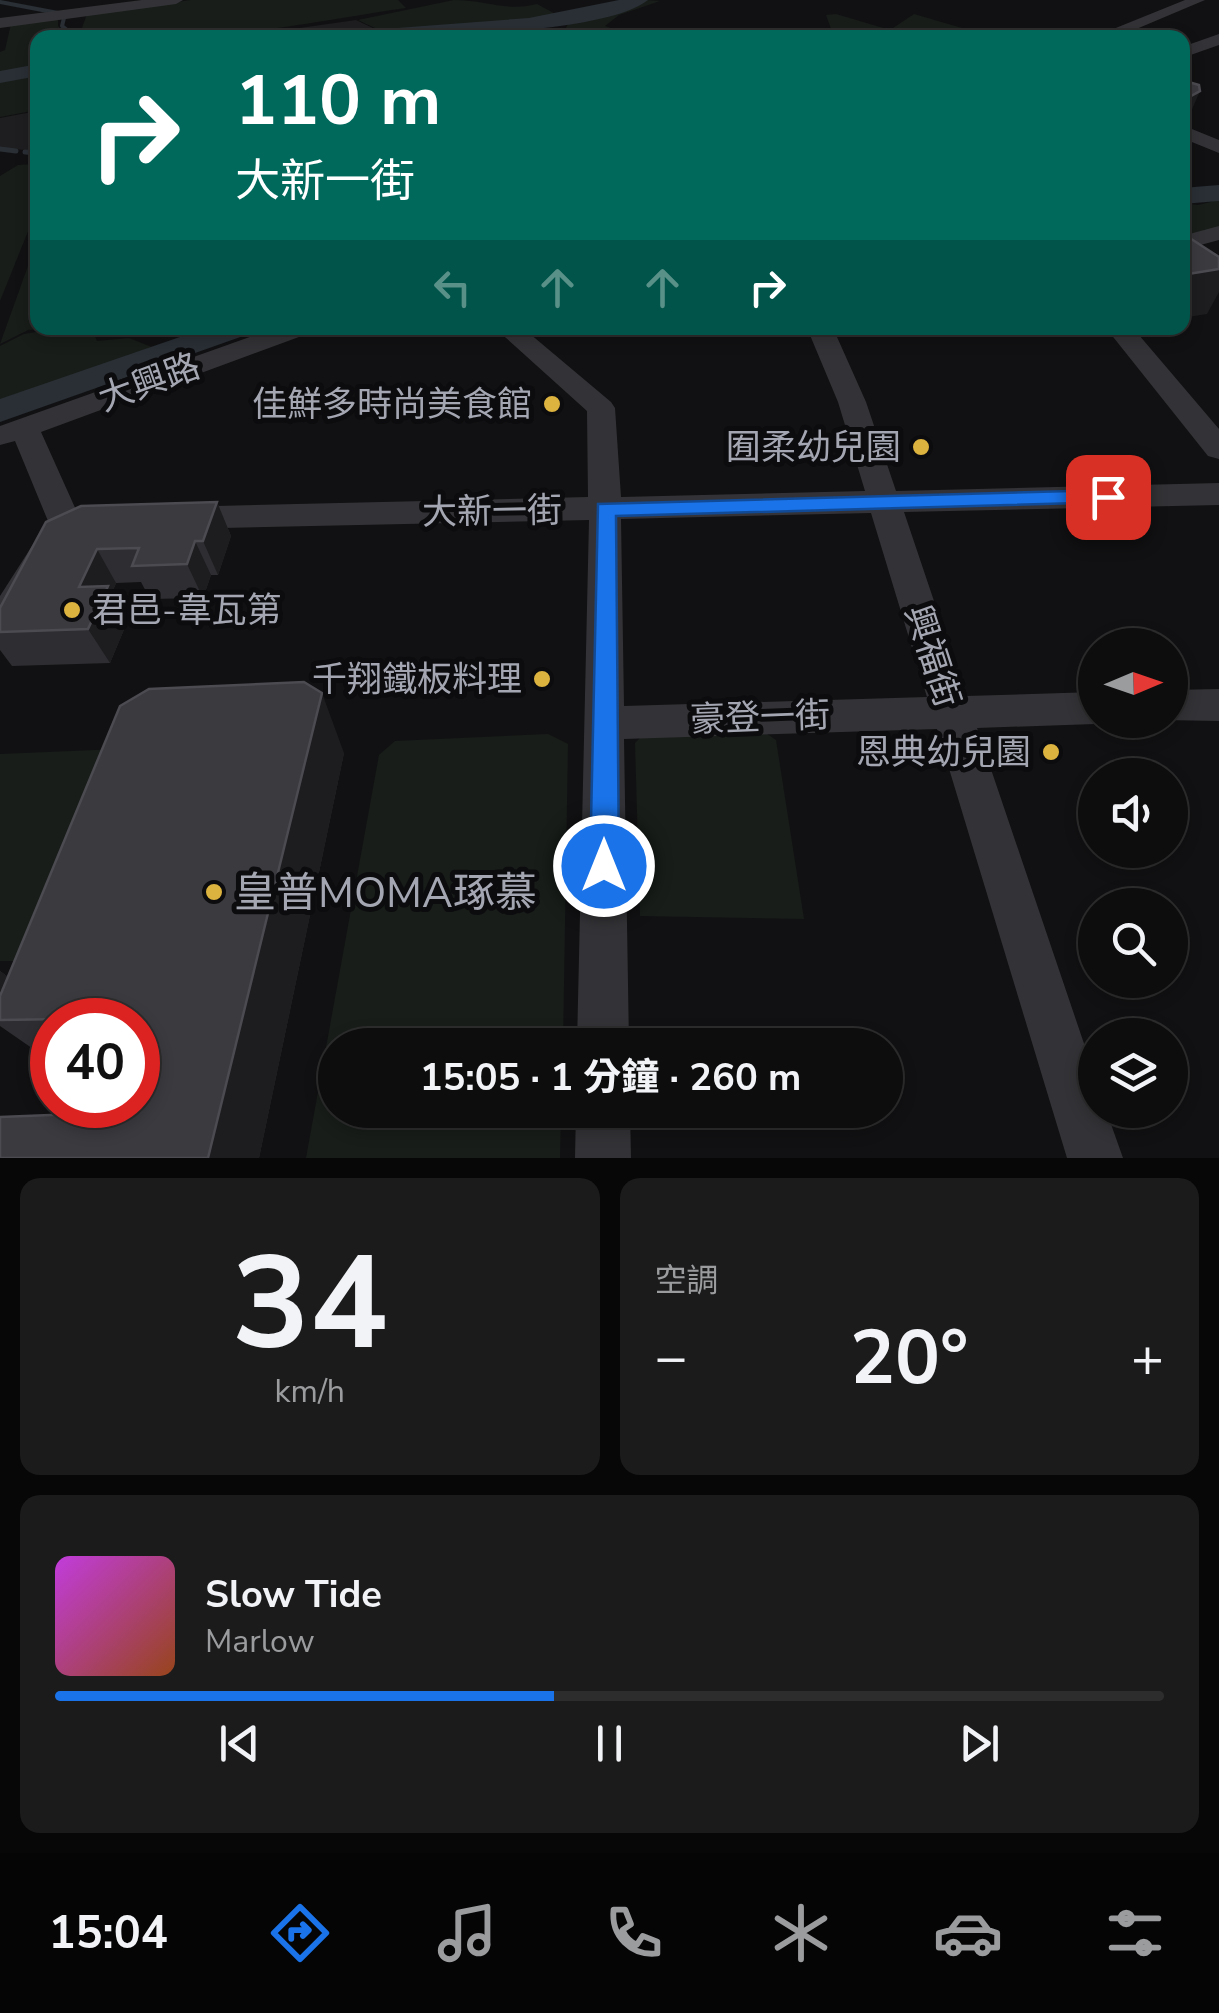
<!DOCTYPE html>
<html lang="zh-TW">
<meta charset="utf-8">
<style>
body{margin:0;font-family:"Nunito Sans","Noto Sans TC",sans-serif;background:#1b1b1c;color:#f1f3f6;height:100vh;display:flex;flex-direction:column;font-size:38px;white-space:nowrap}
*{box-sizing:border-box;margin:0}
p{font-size:32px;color:#9a9c9e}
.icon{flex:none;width:55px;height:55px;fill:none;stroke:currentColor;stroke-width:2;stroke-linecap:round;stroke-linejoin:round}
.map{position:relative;height:1158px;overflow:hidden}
.side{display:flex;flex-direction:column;gap:20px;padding:20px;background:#070708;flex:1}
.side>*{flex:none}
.banner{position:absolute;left:30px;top:30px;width:1160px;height:305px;border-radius:20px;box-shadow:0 5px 15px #0003,0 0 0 2px #2d2d2e;background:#00695c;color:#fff;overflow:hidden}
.needle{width:65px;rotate:88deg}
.fabs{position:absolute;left:1078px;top:628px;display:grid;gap:20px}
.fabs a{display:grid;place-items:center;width:110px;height:110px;border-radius:50%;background:#0d0d0e;box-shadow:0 5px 15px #0003,0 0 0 2px #2d2d2e;font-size:50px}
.speed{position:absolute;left:30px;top:998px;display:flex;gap:20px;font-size:50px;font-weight:700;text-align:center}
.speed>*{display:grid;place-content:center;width:130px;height:130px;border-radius:50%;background:#0d0d0e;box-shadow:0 5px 15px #0003,0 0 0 2px #2d2d2e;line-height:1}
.speed .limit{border:15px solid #d22;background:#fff;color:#111}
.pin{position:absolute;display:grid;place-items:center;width:85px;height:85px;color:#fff;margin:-42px;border-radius:20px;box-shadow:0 5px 15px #0006}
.me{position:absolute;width:110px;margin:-55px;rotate:0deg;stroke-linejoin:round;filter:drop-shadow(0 0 8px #0008)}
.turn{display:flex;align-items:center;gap:35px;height:210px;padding:0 40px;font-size:45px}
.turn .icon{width:130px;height:130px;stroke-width:2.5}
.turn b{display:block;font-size:70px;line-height:85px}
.lanes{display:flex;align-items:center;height:95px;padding:0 40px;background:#0003;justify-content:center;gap:50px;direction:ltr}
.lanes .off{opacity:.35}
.big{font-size:75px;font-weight:700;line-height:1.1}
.side .widget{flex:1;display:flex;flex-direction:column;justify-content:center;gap:15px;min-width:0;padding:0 35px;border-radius:20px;background:#1b1b1c}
.side .dial{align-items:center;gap:0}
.dial b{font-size:130px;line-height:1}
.song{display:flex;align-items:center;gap:30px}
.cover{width:120px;height:120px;border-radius:15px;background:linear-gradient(135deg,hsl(290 70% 55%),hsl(20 70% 35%))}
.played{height:10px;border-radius:5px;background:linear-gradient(90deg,#1a73e8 45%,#2d2d2e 45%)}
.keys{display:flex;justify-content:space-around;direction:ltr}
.heat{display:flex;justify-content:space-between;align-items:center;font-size:55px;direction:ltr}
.side .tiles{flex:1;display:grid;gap:20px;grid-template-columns:1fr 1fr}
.widget:last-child{grid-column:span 2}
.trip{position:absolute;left:318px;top:1028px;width:585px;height:100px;border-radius:50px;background:#0d0d0e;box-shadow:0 5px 15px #0003,0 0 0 2px #2d2d2e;font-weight:700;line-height:100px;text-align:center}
.dock{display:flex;height:160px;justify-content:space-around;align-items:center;background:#050506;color:#9a9c9e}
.dock .icon{width:70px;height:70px}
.dock .selected{color:#1a73e8}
.dock b{font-size:45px;color:#f1f3f6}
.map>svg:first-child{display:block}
.built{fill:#1e1d1f}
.green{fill:#181d19}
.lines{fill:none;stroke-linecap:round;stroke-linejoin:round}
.stream-far1{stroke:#292f35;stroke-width:4}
.stream{stroke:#292f35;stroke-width:5}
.river{fill:#292f35;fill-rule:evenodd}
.minor{fill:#333337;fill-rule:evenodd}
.wall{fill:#2e2d31}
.shaded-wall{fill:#1d1c1f}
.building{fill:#3b3a3f;stroke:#4b4b51;stroke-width:2.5}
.route{fill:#1a73e8;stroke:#114b97;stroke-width:2.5}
.poi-dot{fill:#ddb33f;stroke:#0c0c0e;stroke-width:4}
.labels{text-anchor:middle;stroke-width:10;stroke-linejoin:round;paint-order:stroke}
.street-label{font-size:35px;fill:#a4a7b2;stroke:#0c0c0e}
.poi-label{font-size:35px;fill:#a4a7b2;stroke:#0c0c0e;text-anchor:end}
.near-poi-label{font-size:42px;fill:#a4a7b2;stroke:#0c0c0e;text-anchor:start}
</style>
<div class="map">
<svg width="1219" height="1158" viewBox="0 0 1219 1158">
<rect width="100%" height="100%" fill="#111113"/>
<!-- built -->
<path class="built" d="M356,20l21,10 -70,8 -56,-3z
M37,111v40l-37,-3v-30z"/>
<!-- green -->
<path class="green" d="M191,0h207l8,8c-76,10 -259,50 -324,20l5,-14z
M454,0c33,0 51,12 83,4l24,13 -182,13 -21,-10z
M646,0l14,1 -41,14 -14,11 31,11h-195l125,-9 3,-6 24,-3z
M836,14l54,16 24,-16 65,19 32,4h-138l2,-3 -41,3 -8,-22z
M58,18v8l11,11 -31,1 -1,30 -37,6v-22l5,-2 6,-26z
M37,73v37l-37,7v-38z
M37,164v45l-37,92v-125l18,-11z
M1219,200v28l-36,9 -1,-34 16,2z
M37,265l1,63h10l-20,2 -28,14 28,-78z
M61,328l32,4 4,9 32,-3 30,12 -159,57v-61l24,-12z
M760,729l16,11 28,179 -164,-3 -5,-173 11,-11z
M548,734l20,10 -5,301h-228v65h226l-1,48h-254l73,-403 16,-14z
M119,749l-74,212h-45v-207z"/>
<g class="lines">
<!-- stream-far1 -->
<path class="stream-far1" d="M0,2l58,11 6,5 -2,8 15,12"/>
<!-- stream -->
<path class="stream" d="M0,149l16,2
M25,152l13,1"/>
<!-- river -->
<path class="river" d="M619,0h29c-44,36 -251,38 -313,38l9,-6 185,-14z
M38,64v12l-38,7v-12z
M1219,185v16l-37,3v-16z
M206,328h45l-5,7 -246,87v-23z"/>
<!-- minor -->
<path class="minor" d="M142,0h41l-7,4 -176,24v-10z
M1185,0h20l-90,38h-24z
M1219,34v11l-37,13v-11z
M1182,125l37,15v13l-37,-15z
M1219,226v14l-37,10v-14z
M275,328h36l-4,6 -266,98 40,89 -68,115 -13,4v-44l48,-75 -33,-80 -15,4v-19z
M495,328h28l88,74 4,6 6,89 244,-6 -27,-89 -31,-74h26l33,74 30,89 323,-8v22l-315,7 62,184 129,-4v28h13l-13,4 -118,4 118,348v34h11l17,48h-56l-130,-429 -313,10 5,306h-52l12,-525 -413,9 -12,-3 -4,-8 4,-8 12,-3 412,-10 -1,-86zM871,513l56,184 -303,9 -3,-187z
M1106,328h27l86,101v30l-11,-3z
M1219,689v32l-56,-1h7v-30z
M576,1110h54l1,48h-56z"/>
</g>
<!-- wall -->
<path class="wall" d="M217,502l14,34 -13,39h-7l-8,23 -53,1 -9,-17 -25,1 -4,10 16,27 -18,43 -98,3 -12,-16v-42l46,-86z
M344,753l-85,405h-259l101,-45 37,-93h-86v42l-52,-36v-55l8,6z"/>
<!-- shaded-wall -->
<path class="shaded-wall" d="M1200,91l-18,41v-31z
M1219,269v23l-12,22 -25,4v-43z
M217,502l14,34 -13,39 -15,-34z
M195,541l16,34 -8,23 -16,-34z
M97,549l19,34 -4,10 16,27 -18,43 -22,-34 -9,-42z
M322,693l22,60 -85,405h-51z
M0,971l13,10 -13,28z"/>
<!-- building -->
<path class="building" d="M1182,80l17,5 1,6 -18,10z
M1182,233l37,24v12l-37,6z
M217,502l-14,39h-8l-8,23 -55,2 7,-18 -42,1 -18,38 29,-1 -20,43 -88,3v-24l46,-86 35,-16z
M304,682l18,11 -114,465h-208v-41l101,-4 2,-8h35v-85h-8l1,-2 -131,2v-24l120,-290 29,-17z"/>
<!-- route -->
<path class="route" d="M1108,490l7,2 3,5 -3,5 -499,14 3,350 -4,10 -11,4 -10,-4 -4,-10 8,-362z"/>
<!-- markers -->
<g class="poi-dot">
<circle cx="552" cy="404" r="10"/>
<circle cx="921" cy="447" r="10"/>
<circle cx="72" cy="610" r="10"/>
<circle cx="542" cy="679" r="10"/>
<circle cx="1051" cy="752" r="10"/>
<circle cx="214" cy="892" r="10"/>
</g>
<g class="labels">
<!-- street labels -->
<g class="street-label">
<text transform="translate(149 382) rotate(-20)" y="12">大興路</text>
<text transform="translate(492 511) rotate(-1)" y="12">大新一街</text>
<text transform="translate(933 656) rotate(72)" y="12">興福街</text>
<text transform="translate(760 717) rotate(-2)" y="12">豪登一街</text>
</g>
<!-- poi labels -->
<g class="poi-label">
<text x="532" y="416">佳鮮多時尚美食館</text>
<text x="901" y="459">囿柔幼兒園</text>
<text x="92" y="622" text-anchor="start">君邑-韋瓦第</text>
<text x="522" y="691">千翔鐵板料理</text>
<text x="1031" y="764">恩典幼兒園</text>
</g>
<!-- near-poi labels -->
<g class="near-poi-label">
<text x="234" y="907">皇普MOMA琢慕</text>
</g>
</g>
</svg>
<div class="fabs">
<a><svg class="needle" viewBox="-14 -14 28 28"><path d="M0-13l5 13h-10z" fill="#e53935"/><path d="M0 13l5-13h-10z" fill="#9a9c9e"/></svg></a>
<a><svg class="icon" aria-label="sound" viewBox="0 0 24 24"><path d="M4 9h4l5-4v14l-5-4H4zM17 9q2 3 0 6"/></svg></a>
<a><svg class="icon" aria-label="search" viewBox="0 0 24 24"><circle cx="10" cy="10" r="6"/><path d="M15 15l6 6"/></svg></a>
<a><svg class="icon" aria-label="layers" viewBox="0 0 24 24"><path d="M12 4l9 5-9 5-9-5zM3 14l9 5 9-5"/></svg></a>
</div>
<div class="speed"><div class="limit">40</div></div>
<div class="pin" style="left:1108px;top:497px;background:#d93025"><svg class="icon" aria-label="arrive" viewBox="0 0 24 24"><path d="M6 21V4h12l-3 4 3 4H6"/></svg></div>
<svg class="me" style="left:604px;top:866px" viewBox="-20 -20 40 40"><circle r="17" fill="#1a73e8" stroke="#fff" stroke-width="3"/><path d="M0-11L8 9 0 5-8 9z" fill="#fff"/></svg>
<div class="trip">15:05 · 1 分鐘 · 260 m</div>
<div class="banner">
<div class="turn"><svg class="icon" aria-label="right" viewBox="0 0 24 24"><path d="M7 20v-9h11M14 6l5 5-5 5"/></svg><div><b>110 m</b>大新一街</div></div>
<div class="lanes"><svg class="icon off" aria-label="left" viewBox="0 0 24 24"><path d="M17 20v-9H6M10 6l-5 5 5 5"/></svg><svg class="icon off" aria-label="ahead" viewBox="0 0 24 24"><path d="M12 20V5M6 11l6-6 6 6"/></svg><svg class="icon off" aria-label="ahead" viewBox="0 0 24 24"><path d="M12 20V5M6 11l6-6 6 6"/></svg><svg class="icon" aria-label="right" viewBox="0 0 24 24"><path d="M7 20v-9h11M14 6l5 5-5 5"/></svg></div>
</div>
</div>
<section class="side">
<div class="tiles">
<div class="widget dial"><b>34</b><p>km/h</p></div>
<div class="widget"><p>空調</p>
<div class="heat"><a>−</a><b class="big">20°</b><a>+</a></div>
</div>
<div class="widget">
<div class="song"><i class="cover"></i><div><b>Slow Tide</b><p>Marlow</p></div></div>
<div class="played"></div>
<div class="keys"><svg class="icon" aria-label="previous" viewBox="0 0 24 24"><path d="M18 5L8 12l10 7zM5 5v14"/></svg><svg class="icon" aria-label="pause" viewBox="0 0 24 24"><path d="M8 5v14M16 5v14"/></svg><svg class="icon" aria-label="next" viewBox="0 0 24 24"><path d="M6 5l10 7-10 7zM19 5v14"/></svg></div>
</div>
</div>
</section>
<nav class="dock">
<b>15:04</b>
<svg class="icon selected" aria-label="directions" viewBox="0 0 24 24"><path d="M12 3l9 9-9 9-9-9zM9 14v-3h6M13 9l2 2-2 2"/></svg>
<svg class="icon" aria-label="music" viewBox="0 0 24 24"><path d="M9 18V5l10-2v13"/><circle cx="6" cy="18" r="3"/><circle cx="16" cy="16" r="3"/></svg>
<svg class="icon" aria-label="phone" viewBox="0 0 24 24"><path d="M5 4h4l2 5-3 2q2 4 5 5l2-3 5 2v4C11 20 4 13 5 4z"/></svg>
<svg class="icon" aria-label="climate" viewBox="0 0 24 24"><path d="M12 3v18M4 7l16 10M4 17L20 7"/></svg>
<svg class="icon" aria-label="car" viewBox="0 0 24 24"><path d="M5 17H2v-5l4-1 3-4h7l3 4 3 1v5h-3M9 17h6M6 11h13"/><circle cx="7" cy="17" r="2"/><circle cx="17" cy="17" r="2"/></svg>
<svg class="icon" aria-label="filters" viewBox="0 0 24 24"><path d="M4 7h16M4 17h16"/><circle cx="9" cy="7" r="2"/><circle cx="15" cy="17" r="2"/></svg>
</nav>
